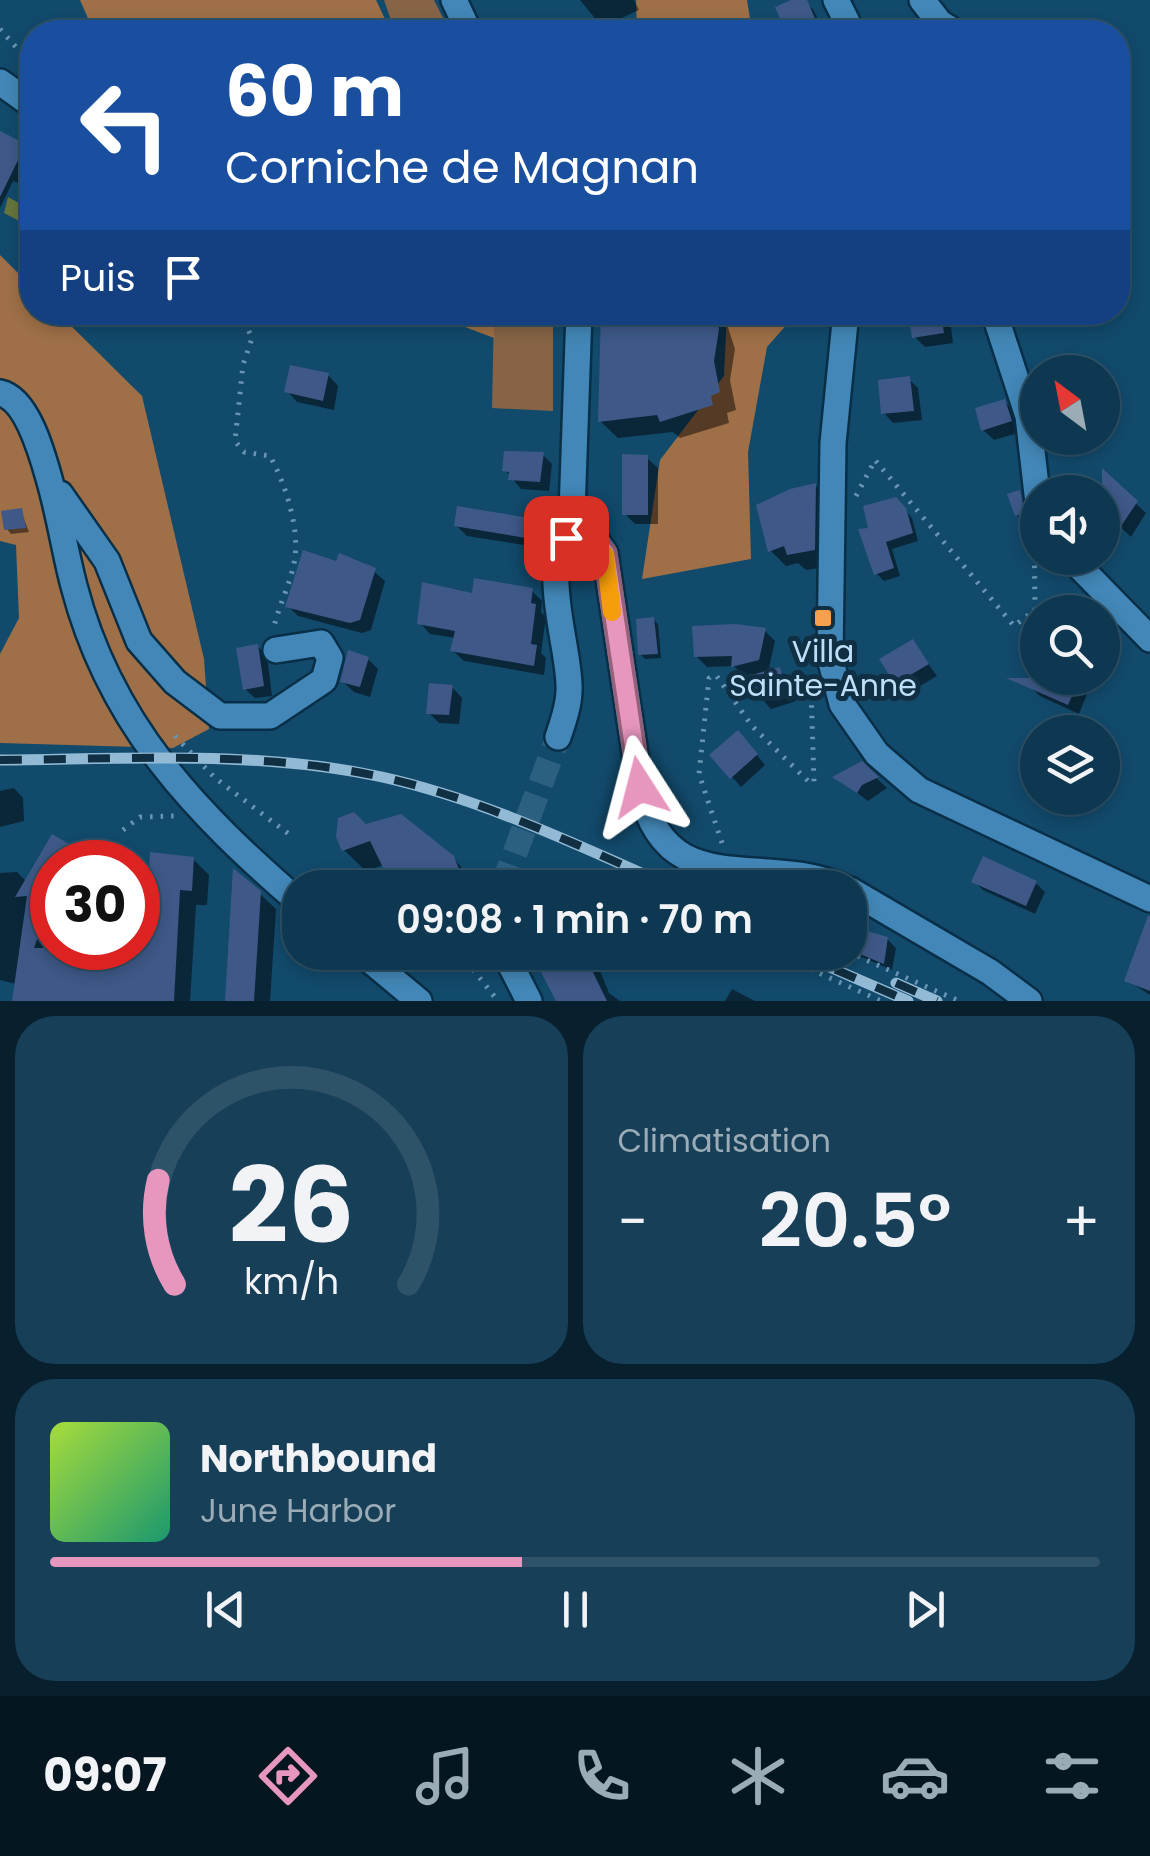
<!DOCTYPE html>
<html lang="fr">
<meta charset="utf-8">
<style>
body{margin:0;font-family:Poppins,sans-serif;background:#173f58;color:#f1f3f6;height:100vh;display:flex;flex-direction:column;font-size:38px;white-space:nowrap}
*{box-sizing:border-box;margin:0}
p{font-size:32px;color:#9bacb7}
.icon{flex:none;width:55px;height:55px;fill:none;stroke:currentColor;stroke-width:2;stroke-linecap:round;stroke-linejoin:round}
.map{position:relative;height:1001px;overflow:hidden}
.drawer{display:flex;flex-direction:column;gap:15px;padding:15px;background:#081f2d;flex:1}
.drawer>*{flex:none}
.guide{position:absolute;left:20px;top:20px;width:1110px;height:305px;border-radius:40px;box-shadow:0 5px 15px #0003,0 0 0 2px #2e5268;background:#1a4fa0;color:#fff;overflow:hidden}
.needle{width:65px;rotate:328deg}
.buttons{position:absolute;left:1020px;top:355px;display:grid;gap:20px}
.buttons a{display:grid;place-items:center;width:100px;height:100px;border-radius:50%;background:#0e3851;box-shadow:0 5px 15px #0003,0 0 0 2px #2e5268;font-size:50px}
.speed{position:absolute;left:30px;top:840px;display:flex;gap:20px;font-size:50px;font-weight:700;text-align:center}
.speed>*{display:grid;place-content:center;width:130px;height:130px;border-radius:50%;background:#0e3851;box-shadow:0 5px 15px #0003,0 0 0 2px #2e5268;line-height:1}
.speed .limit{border:15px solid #d22;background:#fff;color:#111}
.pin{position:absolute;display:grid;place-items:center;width:85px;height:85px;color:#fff;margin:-42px;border-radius:20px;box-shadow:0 5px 15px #0006}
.me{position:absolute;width:110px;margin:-55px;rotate:351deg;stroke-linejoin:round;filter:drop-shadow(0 0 8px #0008)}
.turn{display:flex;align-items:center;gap:35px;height:210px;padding:0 40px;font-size:45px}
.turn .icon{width:130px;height:130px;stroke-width:2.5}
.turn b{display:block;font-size:70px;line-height:85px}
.then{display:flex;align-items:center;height:95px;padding:0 40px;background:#0003;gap:20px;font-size:38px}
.big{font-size:75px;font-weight:600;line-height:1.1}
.drawer .widget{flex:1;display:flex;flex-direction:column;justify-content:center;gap:15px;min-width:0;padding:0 35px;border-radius:40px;background:#173f58}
.drawer .dial{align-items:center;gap:0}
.dial svg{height:260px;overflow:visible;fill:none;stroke:#2e5268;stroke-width:7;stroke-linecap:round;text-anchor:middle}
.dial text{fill:#f1f3f6;stroke:none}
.song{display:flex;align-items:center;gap:30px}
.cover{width:120px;height:120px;border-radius:15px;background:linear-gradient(135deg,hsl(80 70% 55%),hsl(160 70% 35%))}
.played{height:10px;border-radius:5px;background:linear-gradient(90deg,#e797bd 45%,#2e5268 45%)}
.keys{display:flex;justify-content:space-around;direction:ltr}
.heat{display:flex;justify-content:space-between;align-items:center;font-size:55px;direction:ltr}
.drawer .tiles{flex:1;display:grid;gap:15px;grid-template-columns:1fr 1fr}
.widget:last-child{grid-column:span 2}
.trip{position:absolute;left:282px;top:870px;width:585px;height:100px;border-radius:40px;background:#0e3851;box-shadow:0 5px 15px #0003,0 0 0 2px #2e5268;font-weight:600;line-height:100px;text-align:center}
.dock{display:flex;height:160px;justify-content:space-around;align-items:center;background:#061620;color:#9bacb7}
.dock .icon{width:70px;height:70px}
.dock .on{color:#e797bd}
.dock b{font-size:45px;color:#f1f3f6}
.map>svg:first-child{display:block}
.green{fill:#876447}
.forest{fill:#9f7047}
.water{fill:#66753c}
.shadow{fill:#0007}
.building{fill:#3e5988}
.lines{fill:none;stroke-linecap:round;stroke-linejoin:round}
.minor-tunnel{stroke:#2c6081;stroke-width:25;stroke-dasharray:25 12;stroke-linecap:butt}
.minor-casing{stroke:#082f47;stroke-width:30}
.path{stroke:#6895b3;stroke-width:5;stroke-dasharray:2.5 8;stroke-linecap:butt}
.minor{stroke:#4287b7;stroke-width:25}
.rail-casing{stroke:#92bad5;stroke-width:11}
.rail{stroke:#112f42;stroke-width:8;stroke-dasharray:22;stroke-linecap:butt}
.route-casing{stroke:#96627b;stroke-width:25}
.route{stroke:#e797bd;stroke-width:18}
.slow{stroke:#f59e0b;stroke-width:18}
.poi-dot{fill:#f9a04c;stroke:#112f42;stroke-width:4}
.labels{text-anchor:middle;stroke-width:10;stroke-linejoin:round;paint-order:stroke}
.poi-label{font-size:30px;fill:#bddff8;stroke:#112f42}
</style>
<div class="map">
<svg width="1150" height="1001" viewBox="0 0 1150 1001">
<rect width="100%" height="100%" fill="#124a6c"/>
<!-- green -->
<path class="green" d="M384,0h50l16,32h-55z
M494,313h59v98l-61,-3z"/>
<!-- forest -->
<path class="forest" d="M80,0h296l15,32h-297z
M636,0h111l5,32h-115z
M0,255l32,32v25l26,1 84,83 62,263 5,70 -36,19 -173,-5v-89l19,-36 -3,-73 -16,-4z
M428,313h66v25z
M727,313h70l-30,34 -19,105 3,107 -109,20 18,-119 64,-84z"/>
<!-- water -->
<path class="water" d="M8,197l24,13 -3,16 -25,-13z"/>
<!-- shadow -->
<path class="shadow" d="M580,0h54l5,10 -37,17z
M798,0l15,9 11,23h-35l-11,-24z
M0,134l32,20 -11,30 -8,-3 -13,27z
M611,312h112l12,37 -5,31 6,30 -9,3 2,10 -49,15 -7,-6 -55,6 -18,-17z
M911,312h38l4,31 -28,4 -11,-11z
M328,375l10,11 -4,24 -37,-8 -10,-11z
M909,379l9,9 4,32 -29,3 -9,-10z
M1005,402l10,10 6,20 -27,8 -11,-10z
M542,454l10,10 -3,27 -28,-2 -16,-19z
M647,458l11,10v56h-23l-10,-10z
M1111,480l35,33 -15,24 -29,-28v-17h-4z
M816,486l15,16 -1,64 -24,4 -8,-7 -12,3 -16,-16z
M1019,493l9,24 -7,3 -4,-5z
M903,508l9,10 6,23 -26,8 8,27 -16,5 -7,-7 -5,-44z
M21,511l8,21 -18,2 -4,-5z
M528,520l10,11 -2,16 -69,-11 -11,-11z
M341,556l23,7 21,18 -14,49 -9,3 -64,-17 -10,-10 50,-41z
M531,590l11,11 -1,11 5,5 -5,36 5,5 -2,17 -80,-14 -11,-10 3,-13 -26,-4 -10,-11 54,-27z
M653,619l5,5 3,34 -16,1 -5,-5z
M764,630l11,11 -7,31 11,-3 10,11 7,21 -25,8 -10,-11 -8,-24 -9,2 -10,-10 -27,1 -11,-11z
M912,642l25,34 -29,17 -11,-11z
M257,646l10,10 5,40 -17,2 -10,-9z
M1038,649v18l-6,-6z
M368,659l10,10 -8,28 -16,-5 -11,-10z
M1038,667v11h37l14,11 -10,25 -39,-18 -10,-10z
M452,687l10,11 -3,26 -20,-1 -10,-10z
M747,743l18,22 -24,22 -9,-10z
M862,764l25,24 -19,13 -32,-24z
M14,788l9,10 1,23 -24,6v-36z
M366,827l87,30 25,31h-78l-14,-24 -20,7 -22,-21z
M53,837l18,11 3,-5 21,19h-43v86l86,-2 10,5 45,-92 16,16 -2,30h-11l-6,96h-176l2,-17 -16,-4v-107l17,-1 10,10z
M974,881l62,2 9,9 -10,22 -52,-24z
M259,893l17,16 -6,92h-43z
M850,927l37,12 9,9 -4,22 -42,-18z
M584,953l15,15 10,25 11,8h-61l-23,-43z
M1150,953v42l-23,-15z
M732,989l23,12h-30z"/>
<!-- building -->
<path class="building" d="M791,0h16l14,32h-35l-11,-25z
M0,131l26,13 -26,53z
M601,312h112l6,17 -5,32 6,31 -9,4 2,9 -53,17 -3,-7 -59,7z
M908,312h33l3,21 -32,5z
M290,365l39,8 -6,28 -39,-9z
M910,376l4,35 -33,3 -3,-34z
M1005,399l7,22 -31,10 -6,-23z
M504,451l40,1 -4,30 -32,-2 1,-8 -7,-1z
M622,454l26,1v60h-26z
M1102,468l36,33 -19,28 -17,-17z
M816,483l-1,67 -28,5 -3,-9 -16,6 -12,-47 34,-16z
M1020,490l5,23 -10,3 -8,-22z
M896,497l10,11 7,25 -27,9 8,26 -20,7 -16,-46 10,-1 -5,-22z
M457,506l72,12 -3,20 -72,-12z
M22,508l4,20 -22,2 -3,-19z
M303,550l33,11 3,-8 37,15 -16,52 -10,3 -65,-16z
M474,578l59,10 -2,15 5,1 -5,40 6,1 -3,21 -84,-15 5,-20 -38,-7 5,-42 50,11z
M654,617l4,37 -20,1 -2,-36z
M735,624l31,4 -7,32 -28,7 1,-11 -38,1 -2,-31z
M913,639l16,25 -34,20 -16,-25z
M258,644l6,42 -21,4 -7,-42z
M348,650l21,7 -9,30 -20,-5z
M780,667l7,23 -28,10 -8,-25z
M1006,678h74l-12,27z
M429,683l24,2 -4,30 -23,-1z
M738,730l20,24 -28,25 -21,-24z
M862,761l17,16 -17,8 -5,8 -25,-16z
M354,812l12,12 35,-10 53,42 10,27 -13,5h-58l-23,-47 -28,10 -6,-14 2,-19z
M52,834l48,28h-48v20l-9,25 5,2 -14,39h111l5,-96 44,5 -2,34 -12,-1 -6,111h-162l15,-105 -12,1z
M983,856l54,25 -11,25 -55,-24z
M233,868l28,23 -7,110h-29z
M1148,916h2v75l-26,-10z
M856,928l32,9 -4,27 -34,-14z
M583,952l24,49h-51l-24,-46z"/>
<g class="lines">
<!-- minor-tunnel -->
<path class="minor-tunnel" d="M502,888l56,-151"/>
<defs>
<path id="minor" d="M454,0l15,32
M836,0l16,32
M922,0l18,23 15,9
M0,82l32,23
M846,312l-13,131 -3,215 12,46 35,50 42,36 231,109
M994,312l34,104 10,87
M0,393c28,6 43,64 50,89 10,35 15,70 24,104 36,139 122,227 226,317
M60,494l47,67 32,80 36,41 45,34h50l54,-36 6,-22 -9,-15 -45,7
M576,531l17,5 12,17 35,234c26,119 123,63 205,101
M576,531l-4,-18 7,-201
M1071,558l79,81
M558,737c5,-15 11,-31 11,-47 2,-42 -35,-134 7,-159
M850,890l140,82 39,29
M360,952l59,49
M504,952l25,49"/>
</defs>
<!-- minor casing -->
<use href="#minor" class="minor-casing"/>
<!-- path -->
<path class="path" d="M0,29l32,36
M240,312l12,26 -9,27 -8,76 9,11 26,4c15,27 29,70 25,101 -3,24 -16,47 -21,70
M856,496l19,-36 139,166 21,-16 -1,-86
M175,736l40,42 75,57
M123,830l17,-13 35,-1
M722,843l-23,-69 10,-96 7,-3 36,51 58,57 4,-1 -3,-93
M392,888l1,-1
M772,952l109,49
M848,952l111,49
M460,953l38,48"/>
<!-- minor -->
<use href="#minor" class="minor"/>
<defs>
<path id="rail" d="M0,760c126,-1 258,-10 382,17 103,23 197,69 293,111
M795,952l113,49
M896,983l41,18"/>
</defs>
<!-- rail casing -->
<use href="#rail" class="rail-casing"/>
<!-- rail -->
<use href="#rail" class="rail"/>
</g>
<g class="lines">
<defs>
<path id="route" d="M566,538l10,-6 11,1 18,20 35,234"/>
</defs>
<!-- route casing -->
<use href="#route" class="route-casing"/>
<!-- route -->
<use href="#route" class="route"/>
<!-- slow -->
<path class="slow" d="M605,555l7,57"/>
</g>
<!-- markers -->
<rect class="poi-dot" x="813" y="608" width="20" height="20" rx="5"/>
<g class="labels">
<!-- poi labels -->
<g class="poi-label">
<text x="823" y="662">Villa<tspan x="823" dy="34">Sainte-Anne</tspan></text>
</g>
</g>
</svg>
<div class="buttons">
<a><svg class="needle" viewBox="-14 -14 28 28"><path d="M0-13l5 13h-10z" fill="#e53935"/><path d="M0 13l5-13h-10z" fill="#9bacb7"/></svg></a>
<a><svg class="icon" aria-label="sound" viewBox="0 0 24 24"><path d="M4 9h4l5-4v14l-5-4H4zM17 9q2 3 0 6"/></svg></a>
<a><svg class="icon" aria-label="search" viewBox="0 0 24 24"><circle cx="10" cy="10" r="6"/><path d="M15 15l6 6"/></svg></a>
<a><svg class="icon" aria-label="layers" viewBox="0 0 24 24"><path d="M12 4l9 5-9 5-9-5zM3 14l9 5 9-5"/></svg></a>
</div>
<div class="speed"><div class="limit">30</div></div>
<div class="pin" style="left:566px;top:538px;background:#d93025"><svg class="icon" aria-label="arrive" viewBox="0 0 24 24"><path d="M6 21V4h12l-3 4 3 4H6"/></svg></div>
<svg class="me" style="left:640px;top:787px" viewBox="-20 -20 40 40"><path d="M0-17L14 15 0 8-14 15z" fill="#e797bd" stroke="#fff" stroke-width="4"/></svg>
<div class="trip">09:08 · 1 min · 70 m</div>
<div class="guide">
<div class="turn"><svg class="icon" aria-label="left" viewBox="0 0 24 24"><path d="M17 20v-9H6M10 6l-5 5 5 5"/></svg><div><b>60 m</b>Corniche de Magnan</div></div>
<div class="then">Puis<svg class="icon" aria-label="arrive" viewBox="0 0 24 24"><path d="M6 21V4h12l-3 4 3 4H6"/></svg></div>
</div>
</div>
<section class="drawer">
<div class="tiles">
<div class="widget dial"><svg viewBox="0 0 100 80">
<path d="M14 69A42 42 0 1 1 86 69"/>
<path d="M14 69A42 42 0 0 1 9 37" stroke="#e797bd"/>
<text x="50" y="56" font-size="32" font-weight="700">26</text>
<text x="50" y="72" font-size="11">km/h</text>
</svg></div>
<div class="widget"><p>Climatisation</p>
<div class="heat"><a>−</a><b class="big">20.5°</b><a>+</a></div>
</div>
<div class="widget">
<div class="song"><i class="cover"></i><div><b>Northbound</b><p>June Harbor</p></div></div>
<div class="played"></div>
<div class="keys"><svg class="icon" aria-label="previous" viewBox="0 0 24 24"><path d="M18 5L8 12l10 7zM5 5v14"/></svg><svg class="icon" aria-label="pause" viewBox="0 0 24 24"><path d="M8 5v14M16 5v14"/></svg><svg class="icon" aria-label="next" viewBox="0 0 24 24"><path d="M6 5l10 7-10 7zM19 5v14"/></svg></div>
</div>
</div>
</section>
<nav class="dock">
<b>09:07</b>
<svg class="icon on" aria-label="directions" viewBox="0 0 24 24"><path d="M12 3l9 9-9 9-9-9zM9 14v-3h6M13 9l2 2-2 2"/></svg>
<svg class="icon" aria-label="music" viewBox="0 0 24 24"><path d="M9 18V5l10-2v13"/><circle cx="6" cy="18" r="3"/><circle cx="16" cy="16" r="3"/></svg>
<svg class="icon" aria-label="phone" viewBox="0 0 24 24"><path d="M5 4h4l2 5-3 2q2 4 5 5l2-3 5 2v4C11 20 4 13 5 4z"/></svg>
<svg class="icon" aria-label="climate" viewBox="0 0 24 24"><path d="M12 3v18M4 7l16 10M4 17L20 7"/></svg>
<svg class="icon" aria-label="car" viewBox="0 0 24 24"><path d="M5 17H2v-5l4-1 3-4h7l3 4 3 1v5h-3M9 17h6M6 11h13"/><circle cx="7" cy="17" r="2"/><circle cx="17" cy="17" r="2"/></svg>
<svg class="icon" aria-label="filters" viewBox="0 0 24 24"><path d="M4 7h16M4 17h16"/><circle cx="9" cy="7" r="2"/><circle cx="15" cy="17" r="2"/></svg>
</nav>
